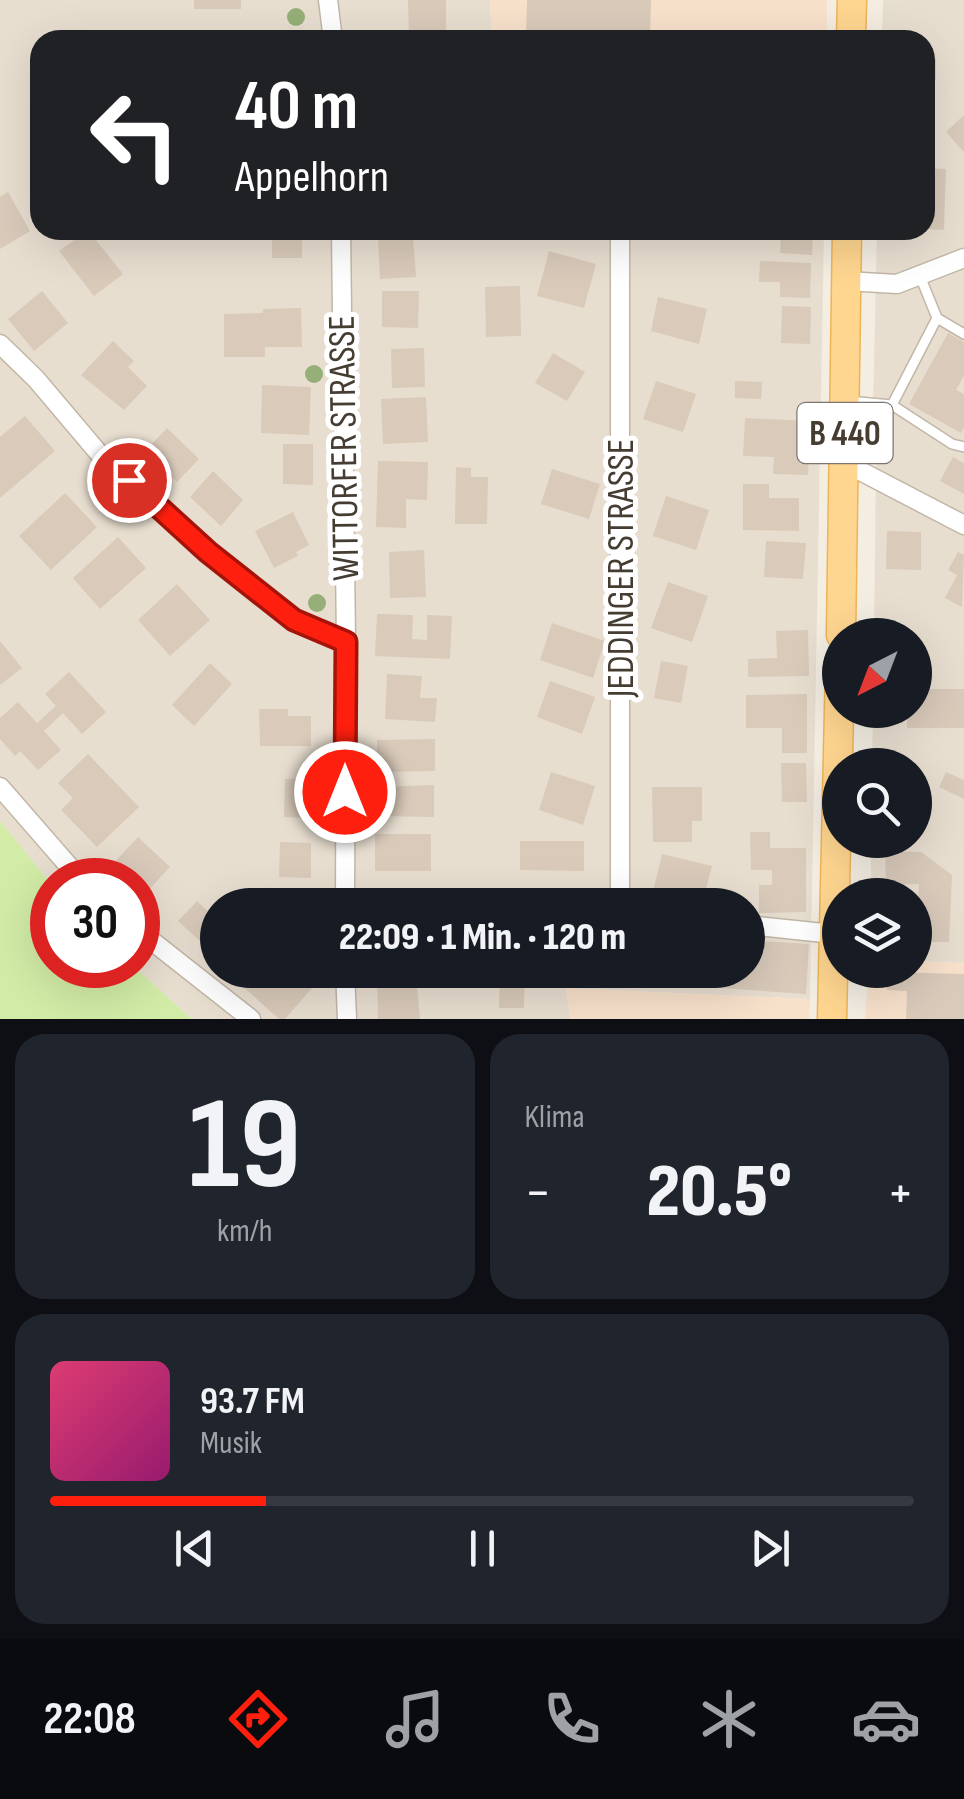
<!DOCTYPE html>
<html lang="de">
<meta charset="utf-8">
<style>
body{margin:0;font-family:"Sofia Sans Condensed",sans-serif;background:#20242c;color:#f1f3f6;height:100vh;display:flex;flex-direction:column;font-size:38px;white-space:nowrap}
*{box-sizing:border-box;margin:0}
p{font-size:32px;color:#9ea1a6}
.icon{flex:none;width:55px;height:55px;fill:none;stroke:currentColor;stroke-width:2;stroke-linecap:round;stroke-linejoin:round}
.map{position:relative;height:1019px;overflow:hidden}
.panel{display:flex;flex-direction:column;gap:15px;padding:15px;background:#0d0f14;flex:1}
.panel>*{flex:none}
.top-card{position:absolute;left:30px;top:30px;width:905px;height:210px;border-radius:30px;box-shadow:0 10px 40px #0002;background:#202124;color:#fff;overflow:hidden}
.needle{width:65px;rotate:222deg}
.controls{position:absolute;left:822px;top:618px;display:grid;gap:20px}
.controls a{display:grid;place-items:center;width:110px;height:110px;border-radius:50%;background:#171b24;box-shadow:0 10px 40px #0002;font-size:50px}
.speed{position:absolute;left:30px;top:858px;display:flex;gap:20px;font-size:50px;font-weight:700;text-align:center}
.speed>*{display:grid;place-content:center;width:130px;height:130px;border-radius:50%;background:#171b24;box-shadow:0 10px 40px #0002;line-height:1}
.speed .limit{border:15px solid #d22;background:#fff;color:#111}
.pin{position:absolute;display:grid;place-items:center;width:85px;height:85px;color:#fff;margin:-42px;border:5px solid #fff;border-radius:50%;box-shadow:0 2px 10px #0007}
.me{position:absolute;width:110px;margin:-55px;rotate:0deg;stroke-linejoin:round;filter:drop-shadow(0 0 8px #0008)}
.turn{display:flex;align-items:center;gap:35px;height:210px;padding:0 40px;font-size:45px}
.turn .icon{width:130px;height:130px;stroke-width:2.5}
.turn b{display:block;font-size:70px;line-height:85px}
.big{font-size:75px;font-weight:800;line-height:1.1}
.panel .card{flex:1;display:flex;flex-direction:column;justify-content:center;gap:15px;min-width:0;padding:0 35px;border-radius:30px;background:#20242c}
.panel .dial{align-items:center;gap:0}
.dial b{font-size:130px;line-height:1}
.song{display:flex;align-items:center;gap:30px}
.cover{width:120px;height:120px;border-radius:15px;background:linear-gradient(135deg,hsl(340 70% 55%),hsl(320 70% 35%))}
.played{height:10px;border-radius:5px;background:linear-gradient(90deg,#ff1f0e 25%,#363941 25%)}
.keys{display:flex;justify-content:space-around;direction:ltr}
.heat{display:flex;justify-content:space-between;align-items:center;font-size:55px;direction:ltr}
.panel .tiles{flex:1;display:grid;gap:15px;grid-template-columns:1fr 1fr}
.card:last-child{grid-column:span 2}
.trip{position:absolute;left:200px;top:888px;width:565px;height:100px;border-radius:50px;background:#171b24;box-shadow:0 10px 40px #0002;font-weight:800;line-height:100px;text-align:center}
.menu{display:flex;height:160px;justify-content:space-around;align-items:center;background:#090b0e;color:#9ea1a6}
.menu .icon{width:70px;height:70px}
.menu .active{color:#ff1f0e}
.menu b{font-size:45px;color:#f1f3f6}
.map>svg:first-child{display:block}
.residential{fill:#e8ded0;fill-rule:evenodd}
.commercial{fill:#f8e1cb}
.green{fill:#d2eca7}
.building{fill:#d9caba}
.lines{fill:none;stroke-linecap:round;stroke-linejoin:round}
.lane-casing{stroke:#c2b7a7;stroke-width:12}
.street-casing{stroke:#c2b7a7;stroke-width:21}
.primary-casing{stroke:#eeb455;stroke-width:31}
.lane{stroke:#fff;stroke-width:9}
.street{stroke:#fff;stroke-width:18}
.primary{stroke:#ffd690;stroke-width:28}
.tree{fill:#96af78}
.route-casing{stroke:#a61409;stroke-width:25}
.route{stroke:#ff1f0e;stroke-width:18}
.labels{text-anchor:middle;stroke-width:10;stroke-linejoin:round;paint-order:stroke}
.shield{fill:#fff;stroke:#7d7670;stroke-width:2.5}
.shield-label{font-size:35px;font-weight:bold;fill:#453c32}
.street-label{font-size:38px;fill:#453c32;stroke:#fff}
</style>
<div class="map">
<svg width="964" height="1019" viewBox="0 0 964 1019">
<rect width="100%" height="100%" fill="#f3ede2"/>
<!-- residential -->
<path class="residential" d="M0,0h490l2,40h-452v190h784l-14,769 -244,-11 5,31h-379l-60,-54h6v-85h-86v5l-52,-64zM218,905h530v65h-530z
M883,0h81v963l-49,-2v-66h-44v-55h44v-75h-43l1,-55h42v-75h-41l2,-165 -3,-60 4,-180h48v-190h-43z"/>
<!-- commercial -->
<path class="commercial" d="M490,0h337v40h-335z
M915,961l49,2v56h-99l4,-49h46z
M565,988l245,11 -1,20h-238z"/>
<!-- green -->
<path class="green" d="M0,821l52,64v80h80l60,54h-192z"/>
<!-- building -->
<path class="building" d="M194,0h47v9h-47z
M408,0h38v40h-37z
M527,0h124l-1,40h-124z
M925,59h11v21h-11z
M964,115v37l-18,-20z
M925,168l21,1 -2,61 -19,-1z
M8,192l22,39 -30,18v-52z
M88,230l35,44 -29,22 -35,-45z
M272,230h30v28h-30z
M755,230h58l-1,25 -32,-2 1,-18 -26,-2z
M413,237l3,40 -36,2 -2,-40z
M549,251l47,13 -12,44 -47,-12z
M760,261l51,2 -1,35 -30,-1v-15h-21z
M520,286l1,50 -35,1 -1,-50z
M42,291l26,32 -34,28 -26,-32z
M382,291h37l-1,37 -36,-1z
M658,297l49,12 -8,35 -48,-13z
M782,306l29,1 -1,37 -29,-1z
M301,308l1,39h-37v10h-41v-43l39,-1v-4z
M948,333l16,9v34l-8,14 8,4v33l-3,6 -52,-29z
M113,341l21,20 -6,6 19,19 -23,24 -43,-35z
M424,348l1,39 -33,1 -1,-39z
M553,353l32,19 -18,29 -32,-18z
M656,381l40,13 -13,38 -40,-13z
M735,381l27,1 -1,17 -26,-1z
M262,385l49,2 -2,48 -48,-2z
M426,397l2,45 -45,2 -2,-45z
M25,416l30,35 -55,47v-61z
M745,418l65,3 -2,54 -35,-1 1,-17 -31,-1z
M167,428l32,31 -22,23 -33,-30z
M283,444h30v41l-30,-1z
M953,457l11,6v31l-24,-13z
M378,461l50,1 -1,38 -21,-1v29l-30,-1z
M456,467l15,1v9h17l-1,47h-32z
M552,469l48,15 -11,35 -48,-15z
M213,471l30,29 -22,26 -31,-29z
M743,484h26v14h30v33l-56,-1z
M65,493l32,34 -46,43 -32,-34z
M666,496l43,14 -13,40 -43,-14z
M293,512l16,33 -13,7 2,4 -24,12 -19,-37z
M887,531l34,1v38l-35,-1z
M118,537l28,31 -46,41 -27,-31z
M766,541l40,2 -3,36 -39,-2z
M424,550l2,47 -36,1 -1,-46z
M958,552l6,3 -2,52 -17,-9 12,-23 -9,-5z
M668,582l40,14 -16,46 -41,-14z
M177,584l33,36 -40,36 -32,-36z
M377,614l36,1 -1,24 15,1v-25l25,1 -2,43 -75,-3z
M552,623l53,18 -12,37 -53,-18z
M808,630l1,46 -61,1v-18l29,-1 -1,-27z
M0,641l22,27 -22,17z
M661,661l27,5 -7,37 -27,-5z
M210,663l22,21 -38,42 -22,-21z
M69,672l37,40 -24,22 -19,-21 -19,18 17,19 -23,20 -18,-19 -5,5 -15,-17v-21l18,-16 19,21 19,-17 -11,-12z
M387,674l35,2 -2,22h17l-2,24 -50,-3z
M550,681l45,16 -13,37 -45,-17z
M915,689h49v39h-57v-18h8z
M807,694v59h-25v-25h-36v-33z
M259,709h29v7h23v30h-51z
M435,739v32l-58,1v-32z
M897,752v13h-19l-1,-12z
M88,754l51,53 -42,40 -36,-37 12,-12 -15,-15z
M781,763h25l1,39h-25z
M551,772l44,14 -12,39 -44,-15z
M946,772l18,8v19l-25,-12z
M285,779h22l-1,39 -22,-1z
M434,785v32l-57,-1v-29z
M652,787h50v34h-10v21h-39z
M750,832h20v16h36v64l-47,1v-28h13v-15h-21z
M375,834h56v37h-56z
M138,837l32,30 -26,28 -6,-6v-9h-10l-16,-15z
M520,841h64v30l-64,-1z
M280,842l31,1v35l-32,-1z
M885,851l36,1 31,23 -3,67h-33l3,-58 -33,1z
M662,854l50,12 -9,35 -49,-13z
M381,894h46v11h-46z
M284,896l35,1v8h-35z
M197,901l21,20 -3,34 -37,-34z
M748,940l61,4 -3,50 -171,-12 1,-12h112z
M231,970h63l19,17 -28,32h-6l-51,-46z
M500,970h25l-1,38h-25z
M887,972l77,2v45h-58l1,-28 -20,-1z
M416,974l4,45h-42l-1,-43z"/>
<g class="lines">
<defs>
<path id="lane" d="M937,318l27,16
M848,401l44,4 45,-87 -17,-42
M892,405l60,39 12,3"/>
<path id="street" d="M328,0l5,40
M341,230l5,412 -1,263
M846,281l51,3 67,-26
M0,344l36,35 66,78 106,95 85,68 53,22
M845,463l119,62
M0,787l81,93
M620,905v-675
M748,925l85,9
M138,930l113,89
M345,970l2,49"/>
<path id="primary" d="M851,40l1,-40
M841,635l6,-405
M832,1019l8,-352"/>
</defs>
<!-- lane casing -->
<use href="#lane" class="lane-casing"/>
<!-- street casing -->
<use href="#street" class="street-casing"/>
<!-- primary casing -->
<use href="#primary" class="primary-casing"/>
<!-- lane -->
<use href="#lane" class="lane"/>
<!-- street -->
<use href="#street" class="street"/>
<!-- primary -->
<use href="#primary" class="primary"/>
</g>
<!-- trees -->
<g class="tree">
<circle cx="296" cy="17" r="9"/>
<circle cx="314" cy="374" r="9"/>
<circle cx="317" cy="603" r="9"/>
</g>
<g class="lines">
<defs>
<path id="route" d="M129,480l79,72 86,68 52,22 -1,150"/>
</defs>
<!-- route casing -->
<use href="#route" class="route-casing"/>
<!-- route -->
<use href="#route" class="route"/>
</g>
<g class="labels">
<!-- shield labels -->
<rect class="shield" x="797.5" y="403" width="95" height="60" rx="8"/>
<g class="shield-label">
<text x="845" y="445">B 440</text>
</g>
<!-- street labels -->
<g class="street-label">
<text transform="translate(343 448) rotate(-91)" y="13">WITTORFER STRASSE</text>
<text transform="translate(620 568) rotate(-90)" y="13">JEDDINGER STRASSE</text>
</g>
</g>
</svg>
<div class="controls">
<a><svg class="needle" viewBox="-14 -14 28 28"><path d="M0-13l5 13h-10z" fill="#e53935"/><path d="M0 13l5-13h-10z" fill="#9ea1a6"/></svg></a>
<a><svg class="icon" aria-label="search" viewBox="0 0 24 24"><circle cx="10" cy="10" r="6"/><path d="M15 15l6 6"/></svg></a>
<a><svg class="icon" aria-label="layers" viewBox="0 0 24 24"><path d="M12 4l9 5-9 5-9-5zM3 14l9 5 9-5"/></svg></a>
</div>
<div class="speed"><div class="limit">30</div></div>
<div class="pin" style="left:129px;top:480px;background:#d93025"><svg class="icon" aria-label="arrive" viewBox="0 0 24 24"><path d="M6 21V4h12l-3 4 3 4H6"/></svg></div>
<svg class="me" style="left:345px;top:792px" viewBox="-20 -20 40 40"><circle r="17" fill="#ff1f0e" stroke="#fff" stroke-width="3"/><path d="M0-11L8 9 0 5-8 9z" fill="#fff"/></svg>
<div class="trip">22:09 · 1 Min. · 120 m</div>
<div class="top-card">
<div class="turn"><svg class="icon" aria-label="left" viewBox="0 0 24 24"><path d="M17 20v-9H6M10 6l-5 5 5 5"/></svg><div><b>40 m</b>Appelhorn</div></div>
</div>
</div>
<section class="panel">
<div class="tiles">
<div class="card dial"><b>19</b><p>km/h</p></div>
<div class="card"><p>Klima</p>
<div class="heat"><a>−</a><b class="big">20.5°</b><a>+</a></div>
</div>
<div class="card">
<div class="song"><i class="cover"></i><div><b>93.7 FM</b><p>Musik</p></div></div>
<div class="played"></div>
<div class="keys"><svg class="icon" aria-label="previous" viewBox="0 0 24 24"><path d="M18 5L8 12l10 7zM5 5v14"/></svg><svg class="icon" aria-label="pause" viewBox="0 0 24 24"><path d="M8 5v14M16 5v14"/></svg><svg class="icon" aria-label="next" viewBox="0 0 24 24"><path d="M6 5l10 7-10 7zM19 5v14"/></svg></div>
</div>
</div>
</section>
<nav class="menu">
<b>22:08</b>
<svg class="icon active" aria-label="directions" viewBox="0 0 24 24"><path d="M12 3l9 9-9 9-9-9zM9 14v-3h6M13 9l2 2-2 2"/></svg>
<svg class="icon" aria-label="music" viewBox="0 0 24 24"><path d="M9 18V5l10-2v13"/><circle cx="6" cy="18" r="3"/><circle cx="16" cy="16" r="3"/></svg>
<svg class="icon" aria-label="phone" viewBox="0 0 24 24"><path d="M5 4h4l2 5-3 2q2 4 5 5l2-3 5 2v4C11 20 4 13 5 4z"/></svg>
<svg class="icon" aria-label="climate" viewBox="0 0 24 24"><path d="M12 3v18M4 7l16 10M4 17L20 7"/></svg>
<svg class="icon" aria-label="car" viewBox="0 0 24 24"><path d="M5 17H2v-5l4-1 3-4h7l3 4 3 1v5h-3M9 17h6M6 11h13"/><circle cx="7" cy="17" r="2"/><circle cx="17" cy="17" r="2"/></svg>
</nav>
